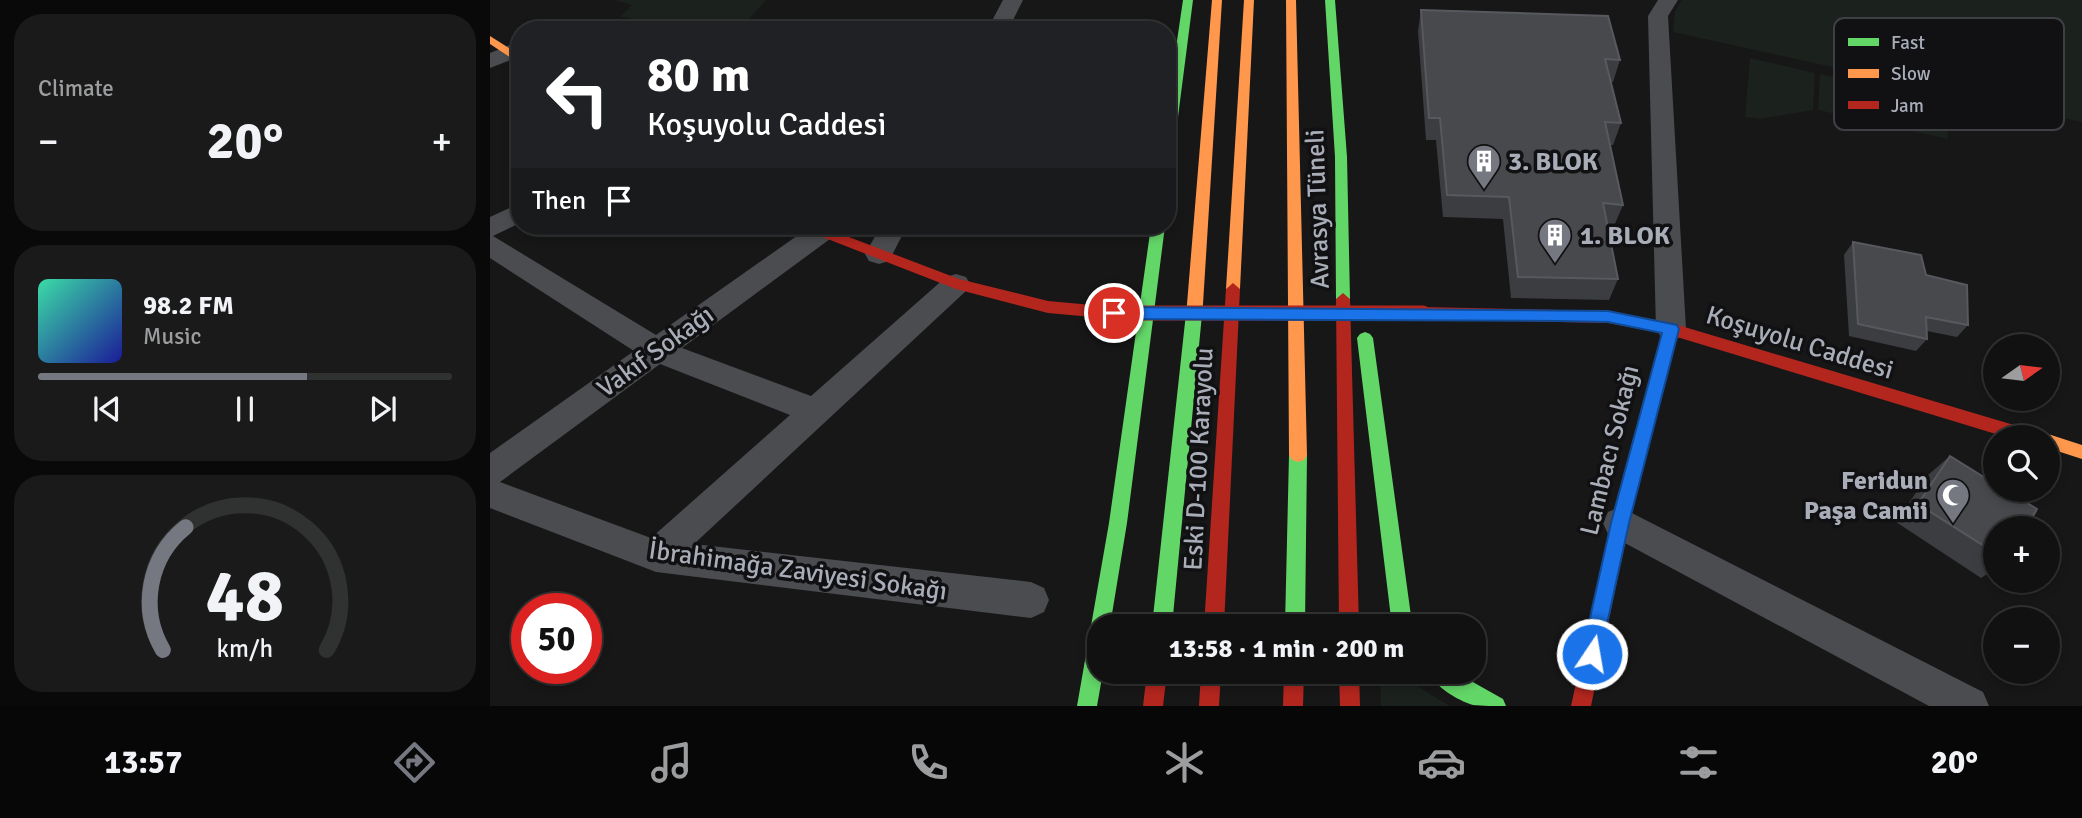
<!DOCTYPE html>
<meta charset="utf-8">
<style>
body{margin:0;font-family:Signika,sans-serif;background:#1a1a1a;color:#f1f3f6;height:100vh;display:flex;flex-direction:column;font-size:26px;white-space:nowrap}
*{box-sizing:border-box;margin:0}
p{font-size:23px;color:#9c9d9f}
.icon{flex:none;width:38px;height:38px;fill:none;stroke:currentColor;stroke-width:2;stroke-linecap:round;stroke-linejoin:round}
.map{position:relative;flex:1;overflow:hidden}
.panel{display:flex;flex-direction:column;gap:14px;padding:14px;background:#090909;width:490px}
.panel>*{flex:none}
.guide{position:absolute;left:21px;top:21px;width:665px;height:214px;border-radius:28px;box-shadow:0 4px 10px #0003,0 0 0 2px #303131;background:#202124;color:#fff;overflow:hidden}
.needle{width:46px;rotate:76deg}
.buttons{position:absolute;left:1493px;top:334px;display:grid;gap:14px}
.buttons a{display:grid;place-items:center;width:77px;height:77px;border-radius:50%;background:#111;box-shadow:0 4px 10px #0003,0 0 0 2px #303131;font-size:35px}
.speed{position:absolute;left:21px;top:593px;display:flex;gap:14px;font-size:35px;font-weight:700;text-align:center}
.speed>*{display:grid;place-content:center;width:91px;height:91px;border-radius:50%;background:#111;box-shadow:0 4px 10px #0003,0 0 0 2px #303131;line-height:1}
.speed .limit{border:10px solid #d22;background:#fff;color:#111}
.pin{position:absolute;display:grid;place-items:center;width:60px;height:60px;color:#fff;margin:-30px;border:4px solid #fff;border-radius:50%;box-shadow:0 2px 7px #0007}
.me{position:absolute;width:77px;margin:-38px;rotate:12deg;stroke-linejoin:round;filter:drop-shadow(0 0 5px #0008)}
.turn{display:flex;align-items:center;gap:24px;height:147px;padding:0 21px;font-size:32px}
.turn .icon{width:91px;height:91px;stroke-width:2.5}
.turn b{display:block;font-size:49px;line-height:60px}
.then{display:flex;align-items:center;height:66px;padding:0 21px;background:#0003;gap:14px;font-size:26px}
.big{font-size:52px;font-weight:700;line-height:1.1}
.panel .widget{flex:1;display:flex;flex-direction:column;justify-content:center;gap:10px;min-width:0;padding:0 24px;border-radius:28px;background:#1a1a1a}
.panel .dial{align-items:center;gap:0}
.dial svg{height:182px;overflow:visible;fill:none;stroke:#303131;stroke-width:7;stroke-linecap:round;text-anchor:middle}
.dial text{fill:#f1f3f6;stroke:none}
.song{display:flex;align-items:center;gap:21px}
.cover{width:84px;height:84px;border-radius:10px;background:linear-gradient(135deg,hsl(160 70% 55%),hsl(240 70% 35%))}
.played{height:7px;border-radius:4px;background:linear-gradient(90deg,#757880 65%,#303131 65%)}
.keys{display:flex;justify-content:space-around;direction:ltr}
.heat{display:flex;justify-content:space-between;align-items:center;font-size:38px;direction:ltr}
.trip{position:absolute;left:597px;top:614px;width:399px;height:70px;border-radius:28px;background:#111;box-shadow:0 4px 10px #0003,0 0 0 2px #303131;font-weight:700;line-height:70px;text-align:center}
.tab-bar{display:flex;height:112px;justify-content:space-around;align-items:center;background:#070707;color:#9c9d9f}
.tab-bar .icon{width:49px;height:49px}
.tab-bar .active{color:#757880}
.tab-bar b{font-size:32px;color:#f1f3f6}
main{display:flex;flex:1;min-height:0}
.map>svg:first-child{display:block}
.green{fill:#1b211c}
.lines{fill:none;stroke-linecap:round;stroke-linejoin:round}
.street{fill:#4b4c50;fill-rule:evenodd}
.fast{fill:#63d668;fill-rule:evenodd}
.slow{fill:#ff974d;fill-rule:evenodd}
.jam{fill:#b3261e;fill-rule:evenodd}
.jam-bridge{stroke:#b3261e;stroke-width:15}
.wall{fill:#3c3d40}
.building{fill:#48494d;stroke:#57595e;stroke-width:2}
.route{fill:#1a73e8;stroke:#114b97;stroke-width:2}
.labels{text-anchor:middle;stroke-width:7;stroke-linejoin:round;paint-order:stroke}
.poi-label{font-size:26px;font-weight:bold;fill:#a8adb8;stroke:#111113;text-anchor:start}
.street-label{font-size:26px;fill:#a8adb8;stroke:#111113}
.key{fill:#111113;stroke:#3e4045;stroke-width:2}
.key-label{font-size:19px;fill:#a8adb8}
</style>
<main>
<section class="panel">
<div class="widget"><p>Climate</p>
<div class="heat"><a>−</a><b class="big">20°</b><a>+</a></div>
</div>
<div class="widget">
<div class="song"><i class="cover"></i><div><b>98.2 FM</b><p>Music</p></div></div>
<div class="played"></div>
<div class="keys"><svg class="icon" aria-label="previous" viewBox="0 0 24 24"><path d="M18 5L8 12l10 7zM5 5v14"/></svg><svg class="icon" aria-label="pause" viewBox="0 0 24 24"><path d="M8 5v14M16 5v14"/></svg><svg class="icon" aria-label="next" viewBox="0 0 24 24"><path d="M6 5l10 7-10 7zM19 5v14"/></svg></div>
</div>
<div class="widget dial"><svg viewBox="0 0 100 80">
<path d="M14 69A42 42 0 1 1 86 69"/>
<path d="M14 69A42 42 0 0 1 24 15" stroke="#757880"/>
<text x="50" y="56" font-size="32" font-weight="700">48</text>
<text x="50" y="72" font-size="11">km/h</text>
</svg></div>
</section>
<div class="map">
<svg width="1592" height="706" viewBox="0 0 1592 706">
<rect width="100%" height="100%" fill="#171717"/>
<!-- green -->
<path class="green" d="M124,0h152l-27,30h-41l-78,-13 12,-12z
M1192,0h400v122l-409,-90 2,-21z
M1260,58l65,15 -2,37 -53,9 -15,-2z
M1330,74l125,27 3,38 -130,-29z
M890,672h14l56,34h-69z"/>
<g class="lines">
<!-- street -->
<path class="street" d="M513,0h20l-15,30h-21z
M1168,0h20l-10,16 18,313 -5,8 -10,3 -10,-3 -5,-8 -8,-313z
M20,45l10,5 -2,7 -28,11v-15z
M30,203v20l-27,13 163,99 155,-109h20l3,6 -4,7 -148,109 129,48 135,-119 10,-3 10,3 4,7 -4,7 -272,253 337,38 13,6 5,12 -5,12 -13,6 -375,-46 -166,-64v-55l144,-102 -144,-93v-41zM170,364l130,51 -139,123 -151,-56z
M391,226h26l-18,35 -10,3 -10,-3 -4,-7z
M1130,507l363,185 6,14h-60l-321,-172 -5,-11 5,-11z"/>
<!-- fast -->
<path class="fast" d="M693,0h10l-20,156 -6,4v-51z
M835,0h10l12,157 3,142 -7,6 -7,-6 -1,-142z
M661,226h14l-38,297 -17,103h-11v46h4l-6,34h-20l32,-183z
M705,298l8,6 -31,322h-20l35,-322z
M875,332l5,2 3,4 38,278 4,10h-20l-4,-8 -34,-280 3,-4z
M808,448l6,2 3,5 -2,171h-20l4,-171 3,-5z
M939,672h26l48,27 3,7c-10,0 -24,0 -33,-1 -16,-5 -38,-18 -44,-33z"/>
<!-- slow -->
<path class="slow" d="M722,0h10l-19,304 -8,6 -8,-6z
M754,0h10l-14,289 -7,6 -7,-6z
M796,0h10l11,455 -3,5 -6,2 -6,-2 -3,-5z
M0,36l30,19v9l-30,-20z
M1558,434l34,11v14l-34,-11v-10h-7z"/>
<!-- jam -->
<path class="jam" d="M310,226h20l139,53 89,22 66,6 8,6 -8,6 -66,-6 -92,-24 -154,-60z
M743,283l7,6 -16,337h-20l22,-337z
M853,293l7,6 9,327h-20l-3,-327z
M933,307l185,4 63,12 363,108 6,2 2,5h-33l-332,-101 -48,186 -38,183h-20l40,-183 51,-190 -54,-10 -185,-4 -8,-6z
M657,672h20l-4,34h-20z
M711,672h20l-2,34h-20z
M794,672h20l-1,34h-20z
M849,672h20l1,34h-20z"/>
<!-- jam-bridge -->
<path class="jam-bridge" d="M624,313h309"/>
</g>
<!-- wall -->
<path class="wall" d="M931,10l199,50 -7,22h-3l11,41 -8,22h-3l13,60 -9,21h-7l11,53 -9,21 -98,-2 -8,-79 -60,-2 -7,-77h-10l-8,-109z
M1363,242l73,33 42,50 -11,12 -30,-6v8l-11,12 -67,-15 -5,-81z
M1460,456l45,72v41l-14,9 -85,-56 32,-47z"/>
<!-- building -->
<path class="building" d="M931,10l187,6 12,44 -15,-1 16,64 -16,-1 18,83 -20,-2 15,76 -100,-2 -9,-80 -62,-2 -7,-77h-11z
M1363,242l68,13 5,20 41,10 1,40 -42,-8 1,22 -69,-15z
M1460,456l45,28v6h11l31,19 -11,19h-31v25l-77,-49z"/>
<!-- route -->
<path class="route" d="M624,307l494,4 69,14 2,4 -50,194 -30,138 -7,3 -7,-3 -3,-7 29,-131 51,-190 -54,-11 -49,-1 -445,-2 -8,-6z"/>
<!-- icons -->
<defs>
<symbol id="building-pin" viewBox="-11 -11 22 30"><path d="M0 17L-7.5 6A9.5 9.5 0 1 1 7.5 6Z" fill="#757880" stroke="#111113"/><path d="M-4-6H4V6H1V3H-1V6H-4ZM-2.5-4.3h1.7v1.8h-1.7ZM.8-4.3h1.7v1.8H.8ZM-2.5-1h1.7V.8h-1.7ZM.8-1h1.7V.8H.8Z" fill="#fff"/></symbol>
<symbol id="mosque-pin" viewBox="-11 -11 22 30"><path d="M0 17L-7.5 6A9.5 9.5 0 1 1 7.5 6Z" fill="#757880" stroke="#111113"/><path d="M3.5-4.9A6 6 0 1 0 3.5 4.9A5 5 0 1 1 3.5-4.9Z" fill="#fff"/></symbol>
</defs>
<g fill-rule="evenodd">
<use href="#building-pin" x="975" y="142" width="38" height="52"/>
<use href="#building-pin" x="1046" y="216" width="38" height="52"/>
<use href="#mosque-pin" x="1444" y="476" width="38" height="52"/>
</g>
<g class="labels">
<!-- poi labels -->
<g class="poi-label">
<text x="1018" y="170">3. BLOK</text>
<text x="1090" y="244">1. BLOK</text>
<text x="1438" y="489" text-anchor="end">Feridun<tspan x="1438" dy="30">Paşa Camii</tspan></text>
</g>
<!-- street labels -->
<g class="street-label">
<text transform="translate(827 209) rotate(-92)" y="9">Avrasya Tüneli</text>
<text transform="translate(1310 342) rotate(17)" y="9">Koşuyolu Caddesi</text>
<text transform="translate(165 351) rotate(-36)" y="9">Vakıf Sokağı</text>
<text transform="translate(1119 450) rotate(-76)" y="9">Lambacı Sokağı</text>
<text transform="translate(708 459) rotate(-87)" y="9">Eski D-100 Karayolu</text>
<text transform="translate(308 570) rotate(8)" y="9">İbrahimağa Zaviyesi Sokağı</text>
</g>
</g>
<!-- legend -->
<rect x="1344" y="18" width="230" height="112" rx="10" class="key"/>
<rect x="1358" y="38" width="31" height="8" fill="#63d668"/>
<rect x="1358" y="69" width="31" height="9" fill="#ff974d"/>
<rect x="1358" y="101" width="31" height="8" fill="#b3261e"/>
<g class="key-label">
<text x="1401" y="49">Fast</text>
<text x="1401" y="80">Slow</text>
<text x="1401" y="112">Jam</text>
</g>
</svg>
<div class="buttons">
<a><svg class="needle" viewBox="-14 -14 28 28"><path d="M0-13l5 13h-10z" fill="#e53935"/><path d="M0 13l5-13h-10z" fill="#9c9d9f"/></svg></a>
<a><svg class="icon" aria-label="search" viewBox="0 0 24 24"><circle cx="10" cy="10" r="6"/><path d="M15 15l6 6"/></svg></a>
<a>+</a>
<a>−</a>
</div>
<div class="speed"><div class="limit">50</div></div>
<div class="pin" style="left:624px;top:313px;background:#d93025"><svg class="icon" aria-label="arrive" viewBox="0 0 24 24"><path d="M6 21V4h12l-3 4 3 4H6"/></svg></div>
<svg class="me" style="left:1102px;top:654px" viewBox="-20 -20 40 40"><circle r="17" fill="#1a73e8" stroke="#fff" stroke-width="3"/><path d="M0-11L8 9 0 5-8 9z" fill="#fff"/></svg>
<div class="trip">13:58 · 1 min · 200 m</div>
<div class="guide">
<div class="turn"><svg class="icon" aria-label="left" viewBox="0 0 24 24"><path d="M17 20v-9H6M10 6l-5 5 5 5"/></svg><div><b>80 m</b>Koşuyolu Caddesi</div></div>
<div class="then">Then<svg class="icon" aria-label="arrive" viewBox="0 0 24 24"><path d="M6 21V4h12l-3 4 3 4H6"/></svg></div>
</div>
</div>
</main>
<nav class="tab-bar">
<b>13:57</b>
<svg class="icon active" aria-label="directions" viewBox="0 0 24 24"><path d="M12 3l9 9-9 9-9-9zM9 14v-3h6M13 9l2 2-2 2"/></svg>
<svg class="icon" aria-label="music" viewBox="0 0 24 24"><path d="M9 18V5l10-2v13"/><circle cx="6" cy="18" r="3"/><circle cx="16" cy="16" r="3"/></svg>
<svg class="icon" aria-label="phone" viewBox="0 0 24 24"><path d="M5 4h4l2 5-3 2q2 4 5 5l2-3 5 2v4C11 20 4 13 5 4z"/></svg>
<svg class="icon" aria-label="climate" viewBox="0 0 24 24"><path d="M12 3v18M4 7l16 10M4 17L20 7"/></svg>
<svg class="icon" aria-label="car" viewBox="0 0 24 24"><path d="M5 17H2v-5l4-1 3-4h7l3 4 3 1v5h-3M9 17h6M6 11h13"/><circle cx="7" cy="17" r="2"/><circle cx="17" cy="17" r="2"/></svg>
<svg class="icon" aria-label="filters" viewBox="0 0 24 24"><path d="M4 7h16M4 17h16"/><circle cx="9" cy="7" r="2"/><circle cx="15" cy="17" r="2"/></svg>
<b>20°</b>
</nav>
